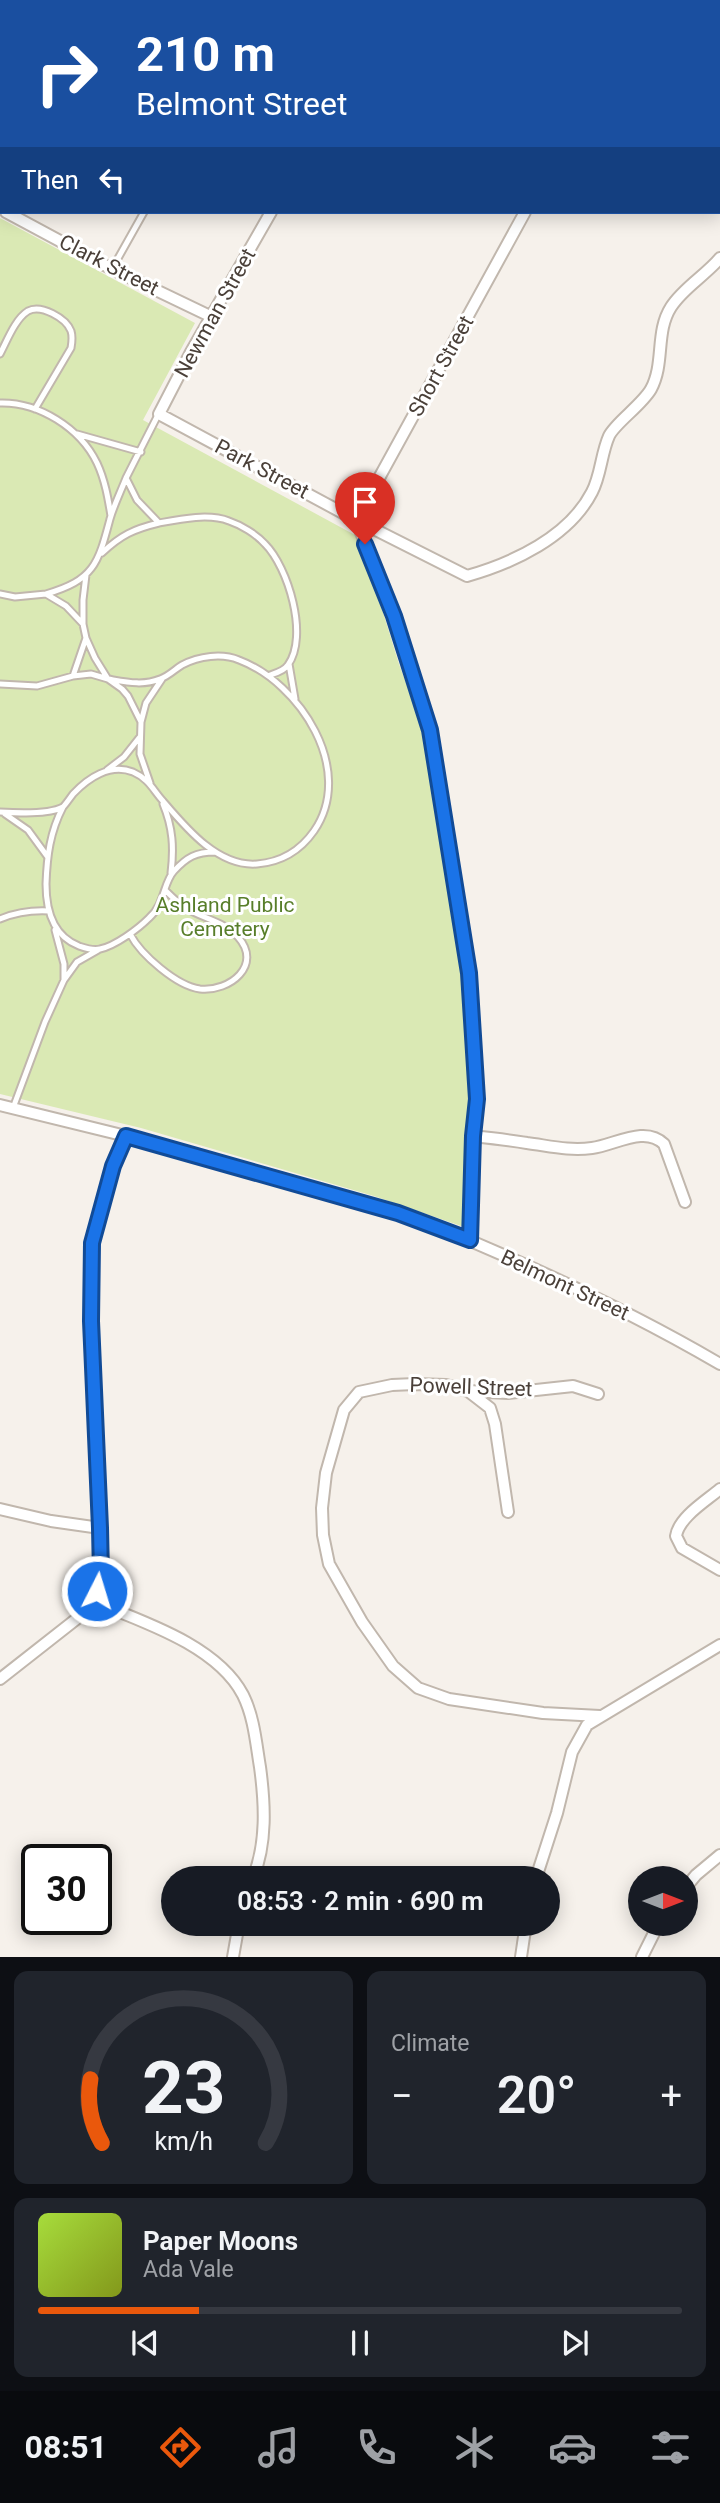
<!DOCTYPE html>
<meta charset="utf-8">
<style>
body{margin:0;font-family:Roboto,sans-serif;background:#20242c;color:#f1f3f6;height:100vh;display:flex;flex-direction:column;font-size:26px;white-space:nowrap}
*{box-sizing:border-box;margin:0}
p{font-size:23px;color:#9ea1a6}
.icon{flex:none;width:38px;height:38px;fill:none;stroke:currentColor;stroke-width:2;stroke-linecap:round;stroke-linejoin:round}
.map{position:relative;height:1957px;overflow:hidden}
.panel{display:flex;flex-direction:column;gap:14px;padding:14px;background:#0d0f14;flex:1}
.panel>*{flex:none}
.hud{position:absolute;left:0px;top:0px;width:721px;height:214px;box-shadow:0 4px 18px #0003;background:#1a4fa0;color:#fff;overflow:hidden}
.needle{width:46px;rotate:90deg}
.fabs{position:absolute;left:628px;top:1866px;display:grid;gap:14px}
.fabs a{display:grid;place-items:center;width:70px;height:70px;border-radius:50%;background:#171b24;box-shadow:0 4px 18px #0003;font-size:35px}
.speed{position:absolute;left:21px;top:1844px;display:flex;gap:14px;font-size:35px;font-weight:700;text-align:center}
.speed>*{display:grid;place-content:center;width:91px;height:91px;border-radius:50%;background:#171b24;box-shadow:0 4px 18px #0003;line-height:1}
.speed .limit{border:4px solid #111;border-radius:10px;background:#fff;color:#111}
.pin{position:absolute;display:grid;place-items:center;width:60px;height:60px;color:#fff;margin:-72px -30px;border-radius:50% 50% 50% 0;rotate:-45deg;box-shadow:0 0 7px #0007}
.pin .icon{rotate:45deg}
.me{position:absolute;width:77px;margin:-38px;rotate:5deg;stroke-linejoin:round;filter:drop-shadow(0 0 5px #0008)}
.turn{display:flex;align-items:center;gap:24px;height:147px;padding:0 21px;font-size:32px}
.turn .icon{width:91px;height:91px;stroke-width:2.5}
.turn b{display:block;font-size:49px;line-height:60px}
.then{display:flex;align-items:center;height:66px;padding:0 21px;background:#0003;gap:14px;font-size:26px}
.big{font-size:52px;font-weight:600;line-height:1.1}
.panel .card{flex:1;display:flex;flex-direction:column;justify-content:center;gap:10px;min-width:0;padding:0 24px;border-radius:14px;background:#20242c}
.panel .dial{align-items:center;gap:0}
.dial svg{height:182px;overflow:visible;fill:none;stroke:#363941;stroke-width:7;stroke-linecap:round;text-anchor:middle}
.dial text{fill:#f1f3f6;stroke:none}
.song{display:flex;align-items:center;gap:21px}
.cover{width:84px;height:84px;border-radius:10px;background:linear-gradient(135deg,hsl(80 70% 55%),hsl(70 70% 35%))}
.played{height:7px;border-radius:4px;background:linear-gradient(90deg,#ea580c 25%,#363941 25%)}
.keys{display:flex;justify-content:space-around;direction:ltr}
.heat{display:flex;justify-content:space-between;align-items:center;font-size:38px;direction:ltr}
.panel .tiles{flex:1;display:grid;gap:14px;grid-template-columns:1fr 1fr}
.card:last-child{grid-column:span 2}
.trip{position:absolute;left:161px;top:1866px;width:399px;height:70px;border-radius:35px;background:#171b24;box-shadow:0 4px 18px #0003;font-weight:600;line-height:70px;text-align:center}
.tabs{display:flex;height:112px;justify-content:space-around;align-items:center;background:#090b0e;color:#9ea1a6}
.tabs .icon{width:49px;height:49px}
.tabs .active{color:#ea580c}
.tabs b{font-size:32px;color:#f1f3f6}
.map>svg:first-child{display:block}
.green{fill:#dae9b4}
.lines{fill:none;stroke-linecap:round;stroke-linejoin:round}
.lane-casing{stroke:#c1b7ad;stroke-width:9}
.street-casing{stroke:#c1b7ad;stroke-width:14}
.lane{stroke:#fff;stroke-width:5}
.street{stroke:#fff;stroke-width:10}
.route-casing{stroke:#114b97;stroke-width:18}
.route{stroke:#1a73e8;stroke-width:12}
.labels{text-anchor:middle;stroke-width:6;stroke-linejoin:round;paint-order:stroke}
.street-label{font-size:21px;fill:#4a4039;stroke:#fff}
.park-label{font-size:21px;fill:#587e2a;stroke:#fff}
</style>
<div class="map">
<svg width="720" height="1957" viewBox="0 0 720 1957">
<rect width="100%" height="100%" fill="#f6f1eb"/>
<!-- green -->
<path class="green" d="M0,218l195,105 -52,97 212,115 15,35 29,94 24,65 36,231 10,102 2,69 -3,91 -4,5 -90,-31 -233,-68 -141,-34z"/>
<g class="lines">
<defs>
<path id="lane" d="M4,2l1,-2
M254,2l1,-2
M0,9l2,-4
M112,269l32,-57
M0,354c7,-13 15,-35 28,-43 13,-7 38,7 43,20 2,6 1,11 0,17l-36,61
M0,403c39,-1 80,25 97,60 8,17 11,35 14,53
M158,415l-32,63 11,22 22,23c21,-4 50,-10 70,-2 12,4 27,13 36,23 23,23 44,92 23,121 -4,6 -12,8 -18,10
M77,434l64,18
M102,553c19,-18 32,-24 57,-30
M0,594l15,3 31,-3 20,12 17,18 3,14 9,20 13,21c18,3 35,7 52,0 9,-3 15,-10 22,-14 17,-9 40,-12 57,-5 61,23 117,110 75,171 -14,20 -32,31 -57,33 -39,3 -71,-36 -94,-63 -10,-11 -14,-22 -30,-29 -23,-9 -45,6 -60,22 -3,4 -7,10 -10,13 -15,8 -47,6 -63,5
M46,594c48,-14 52,-30 64,-75 4,-14 11,-28 16,-41
M83,624v-24l3,-25
M289,664l6,35
M73,676l18,-2 17,5 14,10 6,7 13,26 -1,32 10,29
M0,684l37,2 36,-10 13,-38
M141,722l5,-19 16,-24
M107,770l17,-13 15,-19
M163,804c10,24 11,44 8,69
M63,807c-13,25 -16,49 -17,77 0,26 7,52 33,62 6,2 14,5 21,3 15,-3 38,-20 49,-31 16,-14 14,-35 25,-47 13,-14 22,-19 41,-19
M5,814l23,16 19,26
M0,919c17,-7 31,-9 49,-8
M130,934c11,21 47,52 70,55 30,3 63,-24 38,-52 -14,-16 -35,-18 -52,-29 -7,-4 -14,-11 -20,-17
M64,980l13,-18 21,-12
M13,1108l32,-86 19,-42v-16l-9,-34"/>
<path id="street" d="M392,0l4,2
M128,2l1,-2
M384,2v-2
M719,177h1
M6,212l106,57 100,48
M271,212l-80,140 -32,62 197,106 111,56c46,-13 102,-39 125,-84 9,-17 9,-38 17,-56 6,-13 33,-31 42,-47 14,-26 4,-57 20,-82 12,-19 35,-32 49,-49
M0,1105l126,31 299,86c101,41 201,87 295,142
M473,1136c18,2 36,4 54,7 23,3 42,8 65,5 23,-3 53,-23 72,-4l21,58
M470,1240l3,-104 4,-37 -8,-126 -29,-187 -10,-56 -36,-114 -38,-96 169,-308
M468,1391l22,17 5,16 13,88
M598,1394l-25,-8 -65,7 -40,-2 -22,-6 -31,-1 -23,1 -33,7 -15,18 -18,63 -4,35 1,27 6,29 33,58 31,44 25,22 31,11 94,14 57,3
M720,1489c-14,12 -41,28 -44,47l6,12 38,22
M0,1509l51,12 49,7
M92,1601c49,20 125,44 151,94 11,22 13,48 17,72 5,37 7,76 -7,111
M0,1679l79,-62 18,-26 4,-17 -1,-46 -9,-207 1,-78 20,-77 14,-30
M536,1878l21,-65 15,-61 15,-27 133,-80
M686,1887l10,-12 24,-20
M233,1957l6,-34
M521,1957l5,-34
M642,1957l17,-34"/>
</defs>
<!-- lane casing -->
<use href="#lane" class="lane-casing"/>
<!-- street casing -->
<use href="#street" class="street-casing"/>
<!-- lane -->
<use href="#lane" class="lane"/>
<!-- street -->
<use href="#street" class="street"/>
</g>
<g class="lines">
<defs>
<path id="route" d="M97,1591l4,-17 -1,-46 -9,-207 1,-78 21,-77 13,-30 272,77 72,27 3,-104 4,-37 -8,-126 -39,-243 -36,-114 -29,-72"/>
</defs>
<!-- route casing -->
<use href="#route" class="route-casing"/>
<!-- route -->
<use href="#route" class="route"/>
</g>
<g class="labels">
<!-- street labels -->
<g class="street-label">
<text transform="translate(109 265) rotate(27)" y="7">Clark Street</text>
<text transform="translate(215 313) rotate(-61)" y="7">Newman Street</text>
<text transform="translate(441 366) rotate(-61)" y="7">Short Street</text>
<text transform="translate(262 469) rotate(28)" y="7">Park Street</text>
<text transform="translate(565 1285) rotate(25)" y="7">Belmont Street</text>
<text transform="translate(471 1387) rotate(2)" y="7">Powell Street</text>
</g>
<!-- park labels -->
<g class="park-label">
<text x="225" y="912">Ashland Public<tspan x="225" dy="24">Cemetery</tspan></text>
</g>
</g>
</svg>
<div class="fabs">
<a><svg class="needle" viewBox="-14 -14 28 28"><path d="M0-13l5 13h-10z" fill="#e53935"/><path d="M0 13l5-13h-10z" fill="#9ea1a6"/></svg></a>
</div>
<div class="speed"><div class="limit">30</div></div>
<div class="pin" style="left:365px;top:544px;background:#d93025"><svg class="icon" aria-label="arrive" viewBox="0 0 24 24"><path d="M6 21V4h12l-3 4 3 4H6"/></svg></div>
<svg class="me" style="left:97px;top:1591px" viewBox="-20 -20 40 40"><circle r="17" fill="#1a73e8" stroke="#fff" stroke-width="3"/><path d="M0-11L8 9 0 5-8 9z" fill="#fff"/></svg>
<div class="trip">08:53 · 2 min · 690 m</div>
<div class="hud">
<div class="turn"><svg class="icon" aria-label="right" viewBox="0 0 24 24"><path d="M7 20v-9h11M14 6l5 5-5 5"/></svg><div><b>210 m</b>Belmont Street</div></div>
<div class="then">Then<svg class="icon" aria-label="left" viewBox="0 0 24 24"><path d="M17 20v-9H6M10 6l-5 5 5 5"/></svg></div>
</div>
</div>
<section class="panel">
<div class="tiles">
<div class="card dial"><svg viewBox="0 0 100 80">
<path d="M14 69A42 42 0 1 1 86 69"/>
<path d="M14 69A42 42 0 0 1 9 41" stroke="#ea580c"/>
<text x="50" y="56" font-size="32" font-weight="700">23</text>
<text x="50" y="72" font-size="11">km/h</text>
</svg></div>
<div class="card"><p>Climate</p>
<div class="heat"><a>−</a><b class="big">20°</b><a>+</a></div>
</div>
<div class="card">
<div class="song"><i class="cover"></i><div><b>Paper Moons</b><p>Ada Vale</p></div></div>
<div class="played"></div>
<div class="keys"><svg class="icon" aria-label="previous" viewBox="0 0 24 24"><path d="M18 5L8 12l10 7zM5 5v14"/></svg><svg class="icon" aria-label="pause" viewBox="0 0 24 24"><path d="M8 5v14M16 5v14"/></svg><svg class="icon" aria-label="next" viewBox="0 0 24 24"><path d="M6 5l10 7-10 7zM19 5v14"/></svg></div>
</div>
</div>
</section>
<nav class="tabs">
<b>08:51</b>
<svg class="icon active" aria-label="directions" viewBox="0 0 24 24"><path d="M12 3l9 9-9 9-9-9zM9 14v-3h6M13 9l2 2-2 2"/></svg>
<svg class="icon" aria-label="music" viewBox="0 0 24 24"><path d="M9 18V5l10-2v13"/><circle cx="6" cy="18" r="3"/><circle cx="16" cy="16" r="3"/></svg>
<svg class="icon" aria-label="phone" viewBox="0 0 24 24"><path d="M5 4h4l2 5-3 2q2 4 5 5l2-3 5 2v4C11 20 4 13 5 4z"/></svg>
<svg class="icon" aria-label="climate" viewBox="0 0 24 24"><path d="M12 3v18M4 7l16 10M4 17L20 7"/></svg>
<svg class="icon" aria-label="car" viewBox="0 0 24 24"><path d="M5 17H2v-5l4-1 3-4h7l3 4 3 1v5h-3M9 17h6M6 11h13"/><circle cx="7" cy="17" r="2"/><circle cx="17" cy="17" r="2"/></svg>
<svg class="icon" aria-label="filters" viewBox="0 0 24 24"><path d="M4 7h16M4 17h16"/><circle cx="9" cy="7" r="2"/><circle cx="15" cy="17" r="2"/></svg>
</nav>
